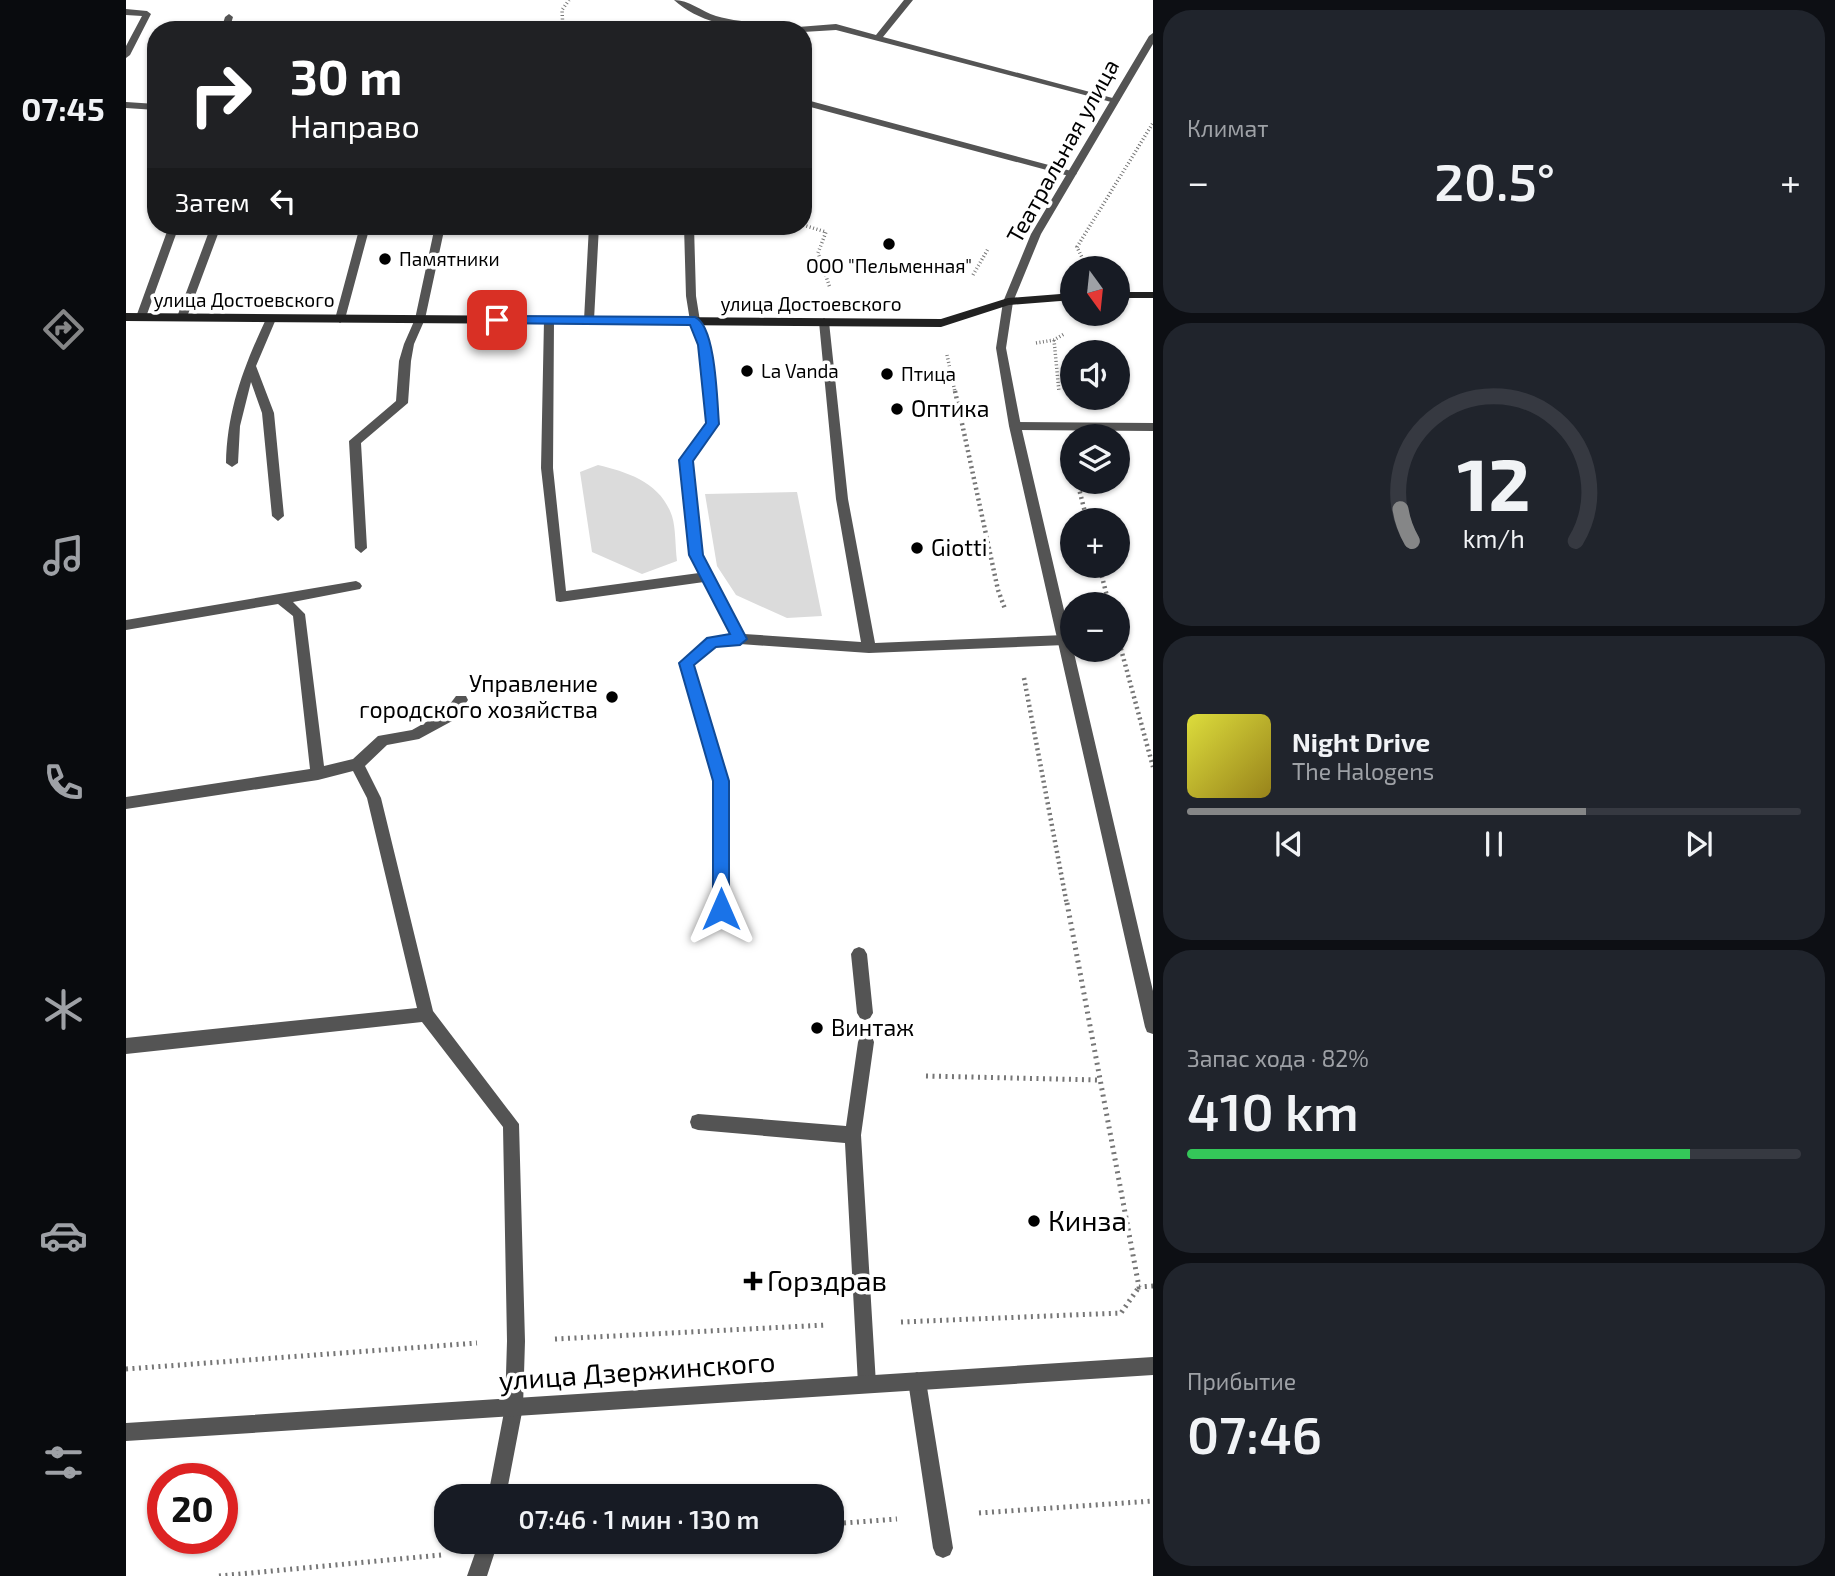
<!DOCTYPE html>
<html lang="ru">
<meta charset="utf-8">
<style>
body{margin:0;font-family:"Exo 2",sans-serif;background:#20242c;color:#f1f3f6;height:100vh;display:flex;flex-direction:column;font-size:26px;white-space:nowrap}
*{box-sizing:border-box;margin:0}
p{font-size:23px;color:#9ea1a6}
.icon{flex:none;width:38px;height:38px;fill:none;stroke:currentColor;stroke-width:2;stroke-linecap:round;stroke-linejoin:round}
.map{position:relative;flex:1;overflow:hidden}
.drawer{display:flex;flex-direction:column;gap:10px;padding:10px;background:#0d0f14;width:682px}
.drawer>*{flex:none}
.hud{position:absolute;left:21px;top:21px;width:665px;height:214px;border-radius:28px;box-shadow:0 2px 5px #0004;background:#202124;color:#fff;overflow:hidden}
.needle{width:46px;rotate:165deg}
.tools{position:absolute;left:934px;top:256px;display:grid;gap:14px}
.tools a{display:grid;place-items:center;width:70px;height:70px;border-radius:50%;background:#171b24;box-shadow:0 2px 5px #0004;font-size:35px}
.speed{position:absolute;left:21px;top:1463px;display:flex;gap:14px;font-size:35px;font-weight:700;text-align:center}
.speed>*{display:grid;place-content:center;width:91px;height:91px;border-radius:50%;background:#171b24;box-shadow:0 2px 5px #0004;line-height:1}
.speed .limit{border:10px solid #d22;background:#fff;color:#111}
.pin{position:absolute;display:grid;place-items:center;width:60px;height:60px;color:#fff;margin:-30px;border-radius:14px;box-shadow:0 4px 10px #0006}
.me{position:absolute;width:77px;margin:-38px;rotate:0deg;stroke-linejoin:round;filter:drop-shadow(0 0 5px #0008)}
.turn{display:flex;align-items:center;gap:24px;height:147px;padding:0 28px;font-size:32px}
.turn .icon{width:91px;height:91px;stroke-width:2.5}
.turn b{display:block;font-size:49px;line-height:60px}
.then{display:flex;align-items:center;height:66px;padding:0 28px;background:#0003;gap:14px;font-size:26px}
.big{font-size:52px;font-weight:600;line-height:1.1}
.drawer .widget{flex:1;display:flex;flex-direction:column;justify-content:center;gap:10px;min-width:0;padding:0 24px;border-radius:28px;background:#20242c}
.drawer .dial{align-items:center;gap:0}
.dial svg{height:182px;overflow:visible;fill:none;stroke:#363941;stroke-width:7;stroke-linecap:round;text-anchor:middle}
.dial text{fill:#f1f3f6;stroke:none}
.song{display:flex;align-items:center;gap:21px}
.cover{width:84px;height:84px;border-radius:10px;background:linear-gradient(135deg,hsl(60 70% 55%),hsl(50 70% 35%))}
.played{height:7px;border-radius:4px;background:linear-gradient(90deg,#858687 65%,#363941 65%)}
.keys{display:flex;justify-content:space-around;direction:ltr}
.heat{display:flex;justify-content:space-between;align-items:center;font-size:38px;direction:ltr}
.charge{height:10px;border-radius:5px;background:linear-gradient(90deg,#34c759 82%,#363941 0)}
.trip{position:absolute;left:308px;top:1484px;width:410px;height:70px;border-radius:28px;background:#171b24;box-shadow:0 2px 5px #0004;font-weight:600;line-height:70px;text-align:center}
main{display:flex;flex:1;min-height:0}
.tabs{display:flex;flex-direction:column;width:126px;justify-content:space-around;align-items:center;background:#090b0e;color:#9ea1a6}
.tabs .icon{width:49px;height:49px}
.tabs .current{color:#858687}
.tabs b{font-size:32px;color:#f1f3f6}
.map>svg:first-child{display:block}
.green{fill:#dbdbdb}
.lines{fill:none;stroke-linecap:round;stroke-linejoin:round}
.path-far2{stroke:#767676;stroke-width:3.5;stroke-dasharray:1 2.5;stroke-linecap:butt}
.path-far1{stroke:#767676;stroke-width:4.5;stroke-dasharray:2 3.5;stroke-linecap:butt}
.path{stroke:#767676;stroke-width:5;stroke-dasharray:2 4.5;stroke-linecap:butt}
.lane{fill:#545454;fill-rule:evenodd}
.street{fill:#545454;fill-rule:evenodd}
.secondary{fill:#212121;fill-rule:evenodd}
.route{fill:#1a73e8;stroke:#114b97;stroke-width:2}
.poi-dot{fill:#000;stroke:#fff;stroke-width:2.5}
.labels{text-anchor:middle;stroke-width:7;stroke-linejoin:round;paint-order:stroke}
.far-poi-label{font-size:19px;fill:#000;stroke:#fff;text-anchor:start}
.far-street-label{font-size:19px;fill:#000;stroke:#fff}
.street-label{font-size:23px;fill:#000;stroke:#fff}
.poi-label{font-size:23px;fill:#000;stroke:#fff;text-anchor:start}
.near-poi-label{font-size:28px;fill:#000;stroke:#fff;text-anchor:start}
.near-street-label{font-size:28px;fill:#000;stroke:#fff}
</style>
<main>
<nav class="tabs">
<b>07:45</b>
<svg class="icon current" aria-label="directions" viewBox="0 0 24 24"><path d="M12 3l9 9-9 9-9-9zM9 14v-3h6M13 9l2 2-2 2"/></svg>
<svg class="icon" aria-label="music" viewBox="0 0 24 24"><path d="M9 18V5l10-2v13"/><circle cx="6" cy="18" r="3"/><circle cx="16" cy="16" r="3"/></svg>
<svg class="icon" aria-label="phone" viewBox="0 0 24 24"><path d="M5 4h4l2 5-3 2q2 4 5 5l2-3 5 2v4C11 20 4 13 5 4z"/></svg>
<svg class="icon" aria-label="climate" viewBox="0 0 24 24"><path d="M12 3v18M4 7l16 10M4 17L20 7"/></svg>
<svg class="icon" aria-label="car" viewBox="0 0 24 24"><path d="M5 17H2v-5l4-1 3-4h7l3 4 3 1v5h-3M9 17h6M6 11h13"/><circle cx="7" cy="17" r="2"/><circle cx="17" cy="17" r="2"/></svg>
<svg class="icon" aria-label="filters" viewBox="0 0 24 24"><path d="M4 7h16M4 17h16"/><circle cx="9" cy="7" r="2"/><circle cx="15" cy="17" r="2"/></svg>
</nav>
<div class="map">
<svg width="1027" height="1576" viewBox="0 0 1027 1576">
<rect width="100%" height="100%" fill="#fff"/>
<!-- green -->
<path class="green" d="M472,465c30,7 63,18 74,51 4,13 3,31 5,45l-35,13 -50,-22 -12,-80z
M671,492l25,124 -35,2 -51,-23 -19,-29 -12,-72z"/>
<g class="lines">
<!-- path-far2 -->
<path class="path-far2" d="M437,30l-1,-20 7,-10
M677,225l23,7 -8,21 12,35
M960,266l-9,-19 76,-124
M847,275l15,-26
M928,340l5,52
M910,343l18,-3 10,-6
M821,355l8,37"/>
<!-- path-far1 -->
<path class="path-far1" d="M829,391l43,199 7,19
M951,481l10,39
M973,565l10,39
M992,638l35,129
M898,678l43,227"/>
<!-- path -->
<path class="path" d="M941,903l72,384 14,-1
M800,1076l174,4
M775,1322l220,-9 18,-26
M429,1339l271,-14
M0,1369l351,-26
M853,1513l174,-12
M705,1524l66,-5
M400,1547l73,-5
M93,1576l222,-21"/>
<!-- lane -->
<path class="lane" d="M548,0c15,0 27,11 42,16 19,6 43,5 60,14 -34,0 -76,-6 -102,-30z
M778,0h9l-30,37 237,63 -5,3 -279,-73 -33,2v-2h-9l4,-3 38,-3 40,11z
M0,9l21,2 4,3 -21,41 -4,3v-12l16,-30 -16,-1z
M103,14l4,3 -4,13h-8l4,-13z
M677,99l272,73 2,2 -8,2 -266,-71z
M0,102l30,2v6l-30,-2z
M43,226h10l-33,91 -1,3h-8l-1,-3z
M85,226h10l-34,91 -1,3h-8l-1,-3z
M234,226h10l-25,93 -5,4 -5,-4z
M309,226h10l-20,93 -11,25 -3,17 -3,42 -47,40 6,105 -6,5 -6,-5 -6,-107 47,-40 3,-40 5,-17 11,-25z
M463,226h10l-5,94 -5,4 -5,-4z
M558,226h10l2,70 4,25 9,24 9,79 -26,37 10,94 42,79 117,8 -25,-143 -17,-177 5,-4 5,4 19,177 27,144 190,-8 6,5 -6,5 -196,8 -129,-9 -25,3 -22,18 35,116v128l-2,5 -5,2 -5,-2 -2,-5v-128l-35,-118 28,-25 24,-3 -27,-53 -144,20 -4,-1 -15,-133 3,-148 5,-4 5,4 -1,148 13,123 133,-18 -9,-18 -10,-95 26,-37 -7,-78 -9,-24 -4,-25z
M145,315l5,4 -20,47 18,47 10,103 -6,5 -6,-5 -10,-103 -11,-31 -11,44 -2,37 -6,4 -6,-4c1,-53 18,-97 40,-144z
M889,422l138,1v8l-138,-1 -6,-4z
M230,581l4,2 2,3 -2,3 -67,13 12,12 19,152 29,-7 25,-23 34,-6 32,-18 12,-16h10l2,4 -14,20 -35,19 -32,6 -22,21 16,32 52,213 86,113 6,217 -2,66 -17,89h-18l17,-89 2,-66 -4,-214 -81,-105 -296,32v-16l291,-30 -50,-210 -14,-27 -35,9 -192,29v-12l184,-28 -17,-153 -15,-12 -152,26v-10z
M733,947l5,2 3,5 6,59 -3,5 -5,2 -5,-2 -3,-5 -6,-59 3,-5z
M740,1034l6,3 2,5 -13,93 15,249 -3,6 -6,3 -6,-3 -3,-6 -13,-241 -147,-13 -6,-2 -2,-6 2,-6 6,-2 148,12 12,-84 2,-5z
M791,1372l6,3 3,6 27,167 -3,7 -7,3 -7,-3 -3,-7 -25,-167 3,-6z
M353,1542h19l-11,34h-20z"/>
<!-- street -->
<path class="street" d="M1027,33v11l-112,190 -28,68 -7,46 15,78 132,565v43l-6,-2 -2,-5 -136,-601 -13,-78 7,-46 28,-68 118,-198z
M1027,1357v18l-1027,66v-18z"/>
<!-- secondary -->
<path class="secondary" d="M992,292h35v6h-35z
M947,293v7l-64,5 -68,22 -815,-6v-8l815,6 67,-21z"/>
</g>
<!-- route -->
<path class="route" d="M371,316l198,1c21,9 22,84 24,107l-26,37 10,94 44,84 -7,6 -24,2 -22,18 35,116v128l-2,5 -6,3 -6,-3 -2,-5v-128l-34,-118 28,-25 23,-4 -41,-79 -10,-95 27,-37 -8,-78 -8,-20 -197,-2 -2,-3z"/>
<!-- markers -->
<g class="poi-dot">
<circle cx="763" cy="244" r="7"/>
<circle cx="259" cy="259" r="7"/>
<circle cx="621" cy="371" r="7"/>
<circle cx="761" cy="374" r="7"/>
<circle cx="771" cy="409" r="7"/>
<circle cx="791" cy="548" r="7"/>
<circle cx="486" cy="697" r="7"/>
<circle cx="691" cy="1028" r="7"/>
<circle cx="908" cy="1221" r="7"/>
<path d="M623.5 1270.5h7v7h7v7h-7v7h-7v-7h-7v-7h7z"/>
</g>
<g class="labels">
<!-- far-poi labels -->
<g class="far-poi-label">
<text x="273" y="266">Памятники</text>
<text x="763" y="273" text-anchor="middle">ООО "Пельменная"</text>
<text x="635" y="378">La Vanda</text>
<text x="775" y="381">Птица</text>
</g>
<!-- far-street labels -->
<g class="far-street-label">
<text x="118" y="307">улица Достоевского</text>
<text x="685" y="311">улица Достоевского</text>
</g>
<!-- street labels -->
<g class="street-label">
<text transform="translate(937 151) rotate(-61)" y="8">Театральная улица</text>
</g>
<!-- poi labels -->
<g class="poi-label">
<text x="785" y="417">Оптика</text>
<text x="805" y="556">Giotti</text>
<text x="472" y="692" text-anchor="end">Управление<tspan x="472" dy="26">городского хозяйства</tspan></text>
<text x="705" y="1036">Винтаж</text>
</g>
<!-- near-poi labels -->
<g class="near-poi-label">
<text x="922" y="1231">Кинза</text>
<text x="641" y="1291">Горздрав</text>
</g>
<!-- near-street labels -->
<g class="near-street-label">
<text transform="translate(511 1371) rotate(-4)" y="10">улица Дзержинского</text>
</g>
</g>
</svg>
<div class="tools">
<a><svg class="needle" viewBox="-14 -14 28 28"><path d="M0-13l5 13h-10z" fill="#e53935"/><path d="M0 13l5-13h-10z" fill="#9ea1a6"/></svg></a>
<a><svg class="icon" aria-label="sound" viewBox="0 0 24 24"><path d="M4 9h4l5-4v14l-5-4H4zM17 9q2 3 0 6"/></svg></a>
<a><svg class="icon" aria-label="layers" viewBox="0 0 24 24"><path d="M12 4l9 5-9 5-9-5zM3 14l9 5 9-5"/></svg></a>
<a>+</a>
<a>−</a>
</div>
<div class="speed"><div class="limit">20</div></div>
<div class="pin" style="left:371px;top:320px;background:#d93025"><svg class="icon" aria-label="arrive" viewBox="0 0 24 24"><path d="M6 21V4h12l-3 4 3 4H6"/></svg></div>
<svg class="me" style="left:595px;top:909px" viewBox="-20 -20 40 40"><path d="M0-17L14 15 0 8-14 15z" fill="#1a73e8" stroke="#fff" stroke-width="4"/></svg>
<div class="trip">07:46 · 1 мин · 130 m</div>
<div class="hud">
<div class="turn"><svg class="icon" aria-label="right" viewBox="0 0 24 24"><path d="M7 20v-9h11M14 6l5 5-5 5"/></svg><div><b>30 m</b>Направо</div></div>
<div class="then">Затем<svg class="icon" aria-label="left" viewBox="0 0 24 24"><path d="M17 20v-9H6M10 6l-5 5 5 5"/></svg></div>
</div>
</div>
<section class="drawer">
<div class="widget"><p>Климат</p>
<div class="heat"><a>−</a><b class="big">20.5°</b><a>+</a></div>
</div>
<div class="widget dial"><svg viewBox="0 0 100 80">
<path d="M14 69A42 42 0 1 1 86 69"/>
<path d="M14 69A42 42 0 0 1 9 55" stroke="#858687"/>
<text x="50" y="56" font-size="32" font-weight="700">12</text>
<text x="50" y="72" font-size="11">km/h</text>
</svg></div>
<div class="widget">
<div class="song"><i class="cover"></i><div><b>Night Drive</b><p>The Halogens</p></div></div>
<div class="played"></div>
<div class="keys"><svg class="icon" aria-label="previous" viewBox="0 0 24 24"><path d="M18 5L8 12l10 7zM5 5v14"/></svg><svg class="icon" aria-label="pause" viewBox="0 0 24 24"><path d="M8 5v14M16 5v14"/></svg><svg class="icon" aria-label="next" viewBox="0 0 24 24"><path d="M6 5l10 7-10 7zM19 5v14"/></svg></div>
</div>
<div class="widget"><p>Запас хода · 82%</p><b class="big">410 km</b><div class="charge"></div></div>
<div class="widget"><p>Прибытие</p><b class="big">07:46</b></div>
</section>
</main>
